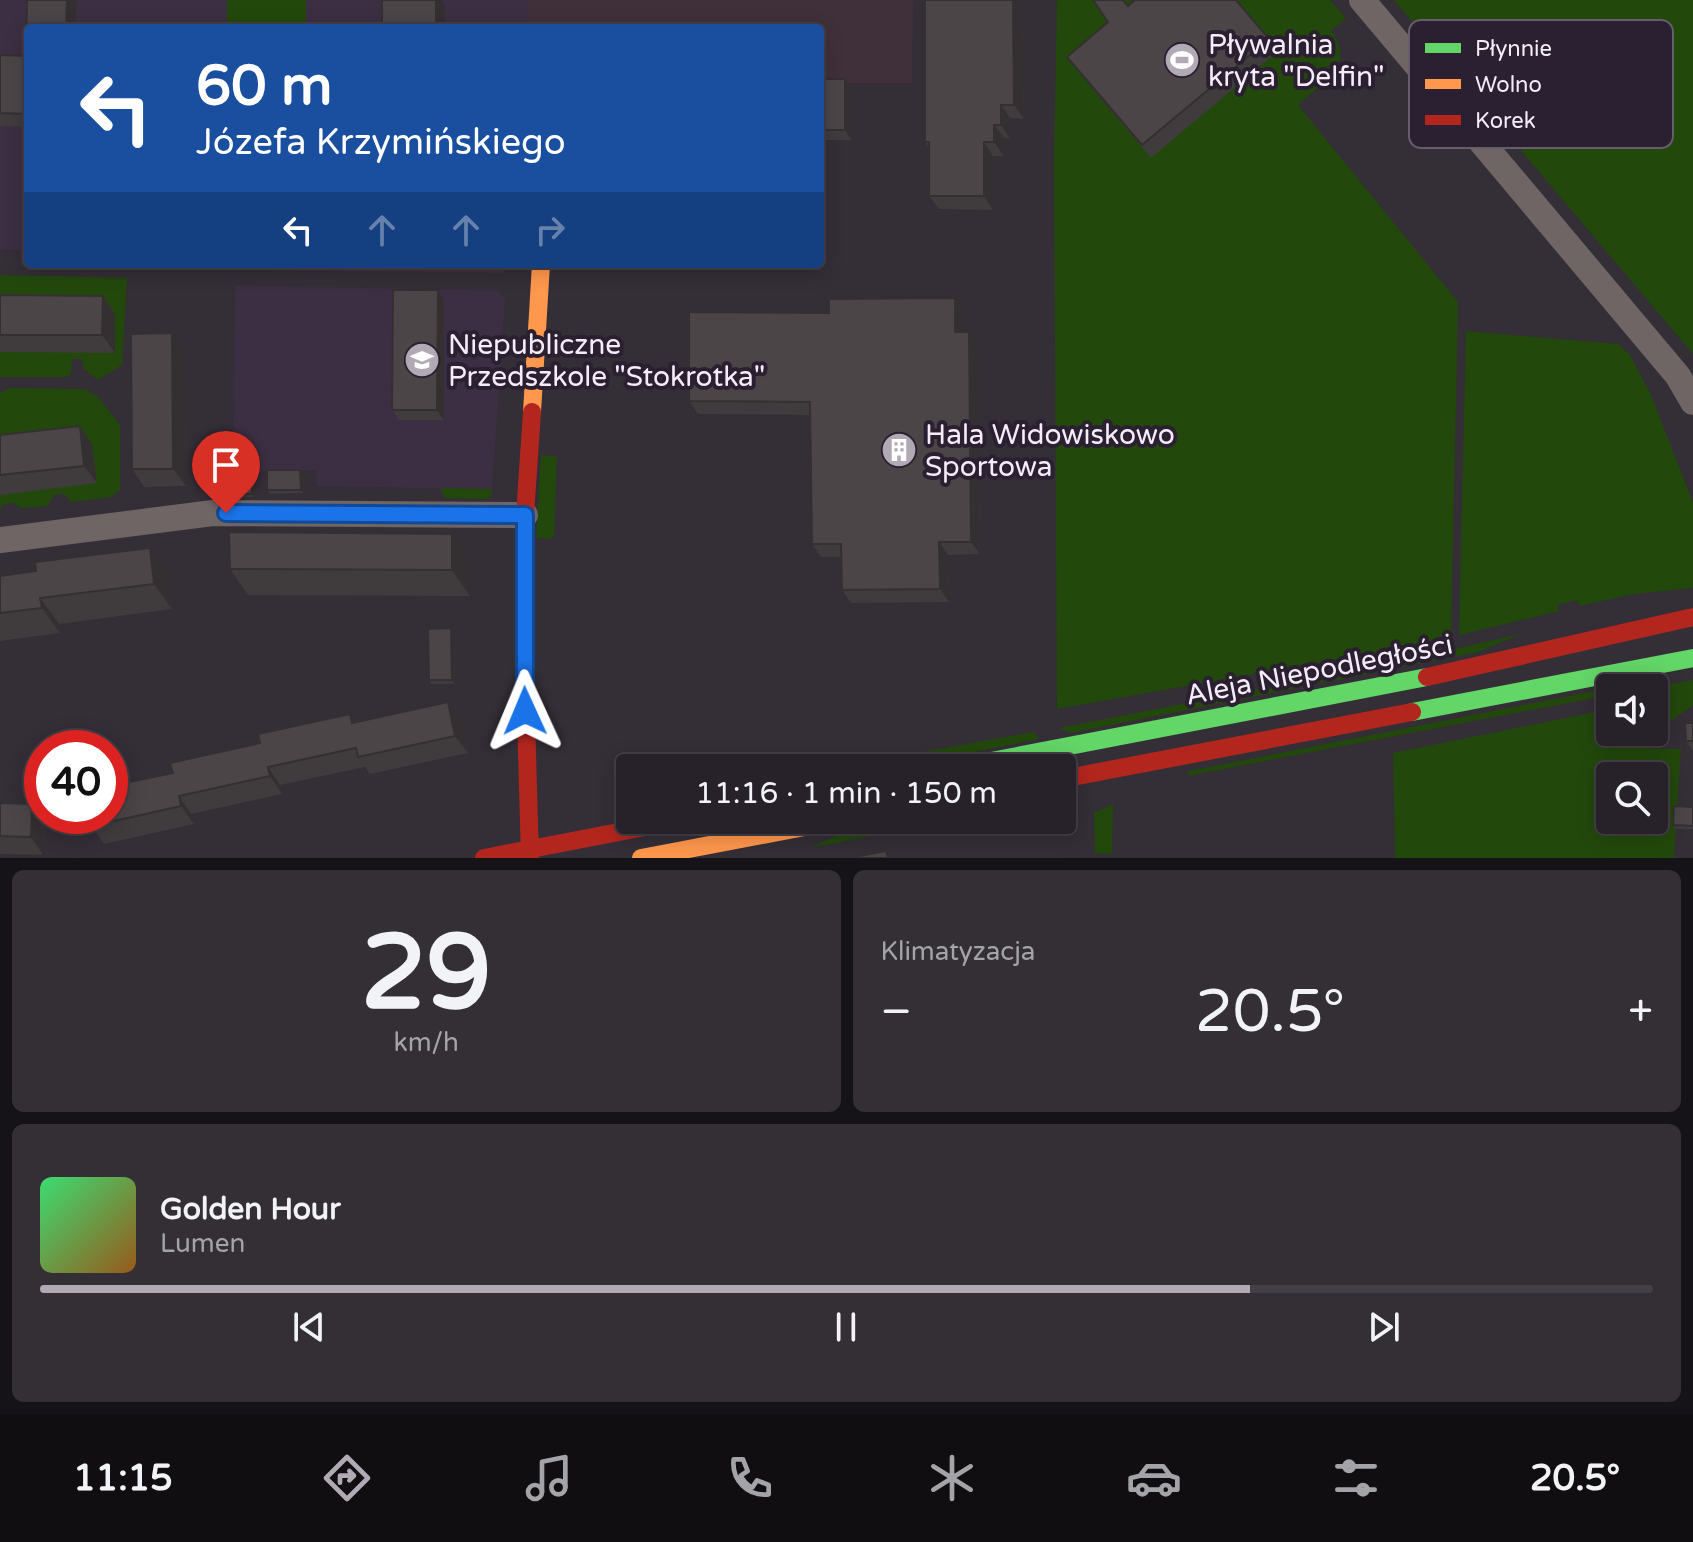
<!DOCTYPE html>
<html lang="pl">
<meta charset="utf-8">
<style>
body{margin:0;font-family:"Varela Round",sans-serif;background:#332f35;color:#f1f3f6;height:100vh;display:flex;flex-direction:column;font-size:30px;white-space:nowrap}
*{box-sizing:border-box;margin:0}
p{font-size:26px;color:#a4a4a8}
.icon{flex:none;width:44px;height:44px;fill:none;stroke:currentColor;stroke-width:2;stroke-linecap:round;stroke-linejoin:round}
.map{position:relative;height:858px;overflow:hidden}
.drawer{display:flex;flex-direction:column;gap:12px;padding:12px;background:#151317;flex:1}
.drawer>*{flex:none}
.hud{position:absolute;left:24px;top:24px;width:800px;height:244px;border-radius:8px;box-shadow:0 4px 20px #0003,0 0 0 2px #433f46;background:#1a4fa0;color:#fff;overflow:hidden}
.fabs{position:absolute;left:1596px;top:674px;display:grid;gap:16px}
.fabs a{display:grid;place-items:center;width:72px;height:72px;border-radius:8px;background:#272229;box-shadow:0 4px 20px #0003,0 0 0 2px #433f46;font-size:40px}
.speed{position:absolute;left:24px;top:730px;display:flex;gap:16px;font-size:40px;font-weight:700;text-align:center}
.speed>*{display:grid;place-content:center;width:104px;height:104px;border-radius:50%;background:#272229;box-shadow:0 4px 20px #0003,0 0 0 2px #433f46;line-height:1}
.speed .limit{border:12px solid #d22;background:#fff;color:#111}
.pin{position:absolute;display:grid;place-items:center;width:68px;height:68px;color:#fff;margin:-82px -34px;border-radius:50% 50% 50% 0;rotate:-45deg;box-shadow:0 0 8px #0007}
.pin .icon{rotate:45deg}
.me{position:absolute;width:88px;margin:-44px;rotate:359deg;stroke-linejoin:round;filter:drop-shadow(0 0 6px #0008)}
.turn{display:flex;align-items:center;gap:28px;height:168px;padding:0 40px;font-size:36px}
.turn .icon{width:104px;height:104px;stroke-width:2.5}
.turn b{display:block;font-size:56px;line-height:68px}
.lanes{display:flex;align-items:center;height:76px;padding:0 40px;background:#0003;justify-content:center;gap:40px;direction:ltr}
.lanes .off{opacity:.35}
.big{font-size:60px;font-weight:600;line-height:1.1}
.drawer .tile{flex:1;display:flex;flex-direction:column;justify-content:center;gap:12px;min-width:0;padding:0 28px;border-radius:12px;background:#332f35}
.drawer .dial{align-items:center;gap:0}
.dial b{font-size:104px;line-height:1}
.song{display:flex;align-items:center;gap:24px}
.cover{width:96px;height:96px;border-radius:12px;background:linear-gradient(135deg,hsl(140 70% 55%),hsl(30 70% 35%))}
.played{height:8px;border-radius:4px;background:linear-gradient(90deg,#b1aab4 75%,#433f46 75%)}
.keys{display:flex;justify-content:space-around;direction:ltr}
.heat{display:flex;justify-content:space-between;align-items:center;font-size:44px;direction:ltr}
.drawer .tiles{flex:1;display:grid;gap:12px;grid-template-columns:1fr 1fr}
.tile:last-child{grid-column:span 2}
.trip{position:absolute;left:616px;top:754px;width:460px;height:80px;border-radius:8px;background:#272229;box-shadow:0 4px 20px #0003,0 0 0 2px #433f46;font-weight:600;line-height:80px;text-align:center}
.menu{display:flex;height:128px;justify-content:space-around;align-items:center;background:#100e10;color:#a4a4a8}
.menu .icon{width:56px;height:56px}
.menu .selected{color:#b1aab4}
.menu b{font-size:36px;color:#f1f3f6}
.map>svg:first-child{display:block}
.commercial{fill:#40303a}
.built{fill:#3d2f43}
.green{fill:#23480c;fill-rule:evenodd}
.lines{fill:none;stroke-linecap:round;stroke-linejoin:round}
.street{stroke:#706565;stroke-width:26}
.fast{stroke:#63d668;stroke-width:18}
.slow{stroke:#ff974d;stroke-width:18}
.jam{stroke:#b3261e;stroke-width:18}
.wall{fill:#403b3d}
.shaded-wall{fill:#343032}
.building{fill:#4b4547;stroke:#343032;stroke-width:2}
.route-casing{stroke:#114b97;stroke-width:20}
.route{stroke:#1a73e8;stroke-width:14}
.labels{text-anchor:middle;stroke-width:8;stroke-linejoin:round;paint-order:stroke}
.poi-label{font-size:28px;fill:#f4edf8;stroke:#2b2031;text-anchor:start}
.street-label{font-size:28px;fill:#f4edf8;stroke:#2b2031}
.key{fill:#2b2031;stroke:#675e6d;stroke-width:2}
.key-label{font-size:22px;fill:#f4edf8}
</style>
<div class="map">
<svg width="1693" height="858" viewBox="0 0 1693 858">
<rect width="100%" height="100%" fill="#342e37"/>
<!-- commercial -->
<path class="commercial" d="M528,0h385l-1,83h-92v-55h-294z"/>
<!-- built -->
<path class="built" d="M0,0h528l-2,28h-498v236h109l-1,3 -115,-1 -1,-16 -20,-1z
M153,264h352l-1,9 -324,-4 -26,-1z
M235,286l261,4 9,8 -13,191 -175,-3 -1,-16 -83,2z"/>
<!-- green -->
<path class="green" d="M227,0h79v28h-79z
M1057,0h273l16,18 -15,13c26,34 -10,52 -33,74l160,197 -7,337 -394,70 -3,-546z
M1394,0h299v354z
M0,275l127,3 -5,87 -24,15 -15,-12 -1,-9h-10l-1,15 -5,3h-66z
M1466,331l152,13 12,11 22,42 41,106v85l-59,6 -55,12 -2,-6 -20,5 2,6 -100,24z
M10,388l75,1 13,8 22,28v65l-9,7 -39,5 -8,-8h-9l-8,12 -26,2 -7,-5 -11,1 -3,7v-118z
M541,455l16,1 -3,80 -2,3 -16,-1z
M440,488l52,1v5l-4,5 -43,-1z
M1521,634l-43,18 -407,81 -12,-5 342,-67z
M1693,680v25l-27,20h-12v-34l12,-6z
M1610,688v7l-423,81 2,-5z
M1610,709v21l-5,9 45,-1 1,11h30l-7,109h-279l-2,-105zM1610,776h44v44h-44z
M1034,732l5,7 -122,24v-10z
M1113,804l-1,50 -17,-1 -1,-40z
M929,825l-115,22 -5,1 36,-16 14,-3z"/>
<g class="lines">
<!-- street -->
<path class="street" d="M1362,0l316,376 15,26
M0,540l213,-27 312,2"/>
<!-- fast -->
<path class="fast" d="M1412,712l281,-54
M955,768l472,-91"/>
<!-- slow -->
<path class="slow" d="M532,412l9,-148
M641,858l200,-38"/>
<!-- jam -->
<path class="jam" d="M1427,677l266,-60
M1062,779l350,-67
M484,858l197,-38
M530,858l-5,-177v-166l7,-103"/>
</g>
<!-- wall -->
<path class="wall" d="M27,0h50l-1,28h-48v99l-28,-1v-71l26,1z
M925,0h97l2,119 -14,-1v21l-6,-1v18h-11v54l-54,-1 -10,-13v-48l-4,-6z
M1128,6l141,33 9,12 -127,107 -75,-89 -9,-12z
M820,79h25l7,10v51h-32z
M438,290l6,10v120h-45l-7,-10z
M0,295l103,1 12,18v39l-115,-1z
M955,298l9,13v21h5l9,13 2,209 -32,1 1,47 -98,1 -9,-13v-33h-21l-9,-13 -1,-129 -113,-1 -9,-13 140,-88z
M185,351l1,135 -42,1 -12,-18z
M0,435l92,9 5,39 -97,12z
M303,473l1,20 -34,1 -3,-4z
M254,479v18h-18l-3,-3z
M452,534l18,26v36l-222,-1 -18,-26z
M150,548l18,25 4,36 -113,15 1,9 -60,8v-65l36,-5z
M451,628l3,4 1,52h-24l-2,-4z
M460,720l8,33 -98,21 -5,-7 -85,18 2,9 -91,20 3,10 -90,20 -12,-18 81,-53 183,-51z
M1693,723v27h-1l-6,-9z
M0,803l44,18 -1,34 -43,-1z
M1693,807v22h-18l-2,-4z"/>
<!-- shaded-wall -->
<path class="shaded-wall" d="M67,0h10l-1,28h-10z
M436,0h5l4,6v22h-9z
M1013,0h9l2,119 -10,-14z
M845,79l7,10v51l-7,-10z
M1001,105l9,13v21l-9,-14z
M994,125l10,13v18l-10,-14z
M984,142l9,14v54l-9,-14z
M438,290l6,10v120l-7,-10z
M103,296l12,18v39l-13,-18z
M955,298l9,13v34l-9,-13z
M969,332l9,13 2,209 -9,-12z
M172,333l13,18 1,135 -13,-17z
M80,426l12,18 5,39 -13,-17z
M300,470l3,3 1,20 -3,-3z
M252,475l2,4v18l-2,-3z
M452,534l18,26v36l-18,-26z
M939,542l9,13 1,47 -9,-13z
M150,548l18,25 4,36 -18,-25z
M40,598l19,26 1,9 -18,-25z
M451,628l3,4 1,52 -3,-4z
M448,702l12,18 8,33 -13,-17z
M268,767l12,18 2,9 -12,-18z
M179,796l12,18 3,10 -13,-18z
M32,804l12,17 -1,34 -12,-18z"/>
<!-- building -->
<path class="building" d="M27,0h40l-1,28h-38v86l-28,-1v-58l26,1z
M382,0h54v28h-54z
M925,0h88l1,105h-13v20h-7v17h-10v54h-55v-54h-4z
M1093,0h30l5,6 7,-6h101l33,39 -127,106 -75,-88 41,-35z
M820,79h25v51h-25z
M393,290h45l-1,120h-45z
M0,295l103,1 -1,39h-102z
M955,298v34h14l2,210h-32l1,47 -98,1 -1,-46h-29l-2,-142 -121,-1v-89l140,1v-14z
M172,333l1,136h-41l-1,-135z
M80,426l4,40 -84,9v-40z
M267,470h33l1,20h-34z
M233,475h19v19h-19z
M229,532l223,2v36l-222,-1z
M150,548l4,36 -114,14 2,10 -42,5v-37l36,-5 -1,-9z
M451,628l1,52h-23l-1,-51z
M448,702l7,34 -97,21 -2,-9 -88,19 2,9 -91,20 2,10 -89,20 -3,-10h21v-30l63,-13 -3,-10 90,-20 -2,-9 92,-20 2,9z
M1685,723h8v18h-7z
M0,803l32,1 -1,33 -31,-1z
M1674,806l19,1v19l-20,-1z
M886,851l2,7h-39z"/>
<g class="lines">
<defs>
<path id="route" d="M226,513l299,2v196"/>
</defs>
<!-- route casing -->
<use href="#route" class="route-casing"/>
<!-- route -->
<use href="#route" class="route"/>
</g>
<!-- icons -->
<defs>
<symbol id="stadium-disc" viewBox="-11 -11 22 22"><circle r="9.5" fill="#b1aab4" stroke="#2b2031"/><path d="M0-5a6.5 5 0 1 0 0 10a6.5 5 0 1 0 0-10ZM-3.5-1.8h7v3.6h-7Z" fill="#fff"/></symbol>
<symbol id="school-disc" viewBox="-11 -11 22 22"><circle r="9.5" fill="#b1aab4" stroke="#2b2031"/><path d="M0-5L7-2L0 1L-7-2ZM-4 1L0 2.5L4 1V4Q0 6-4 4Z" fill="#fff"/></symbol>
<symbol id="building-disc" viewBox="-11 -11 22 22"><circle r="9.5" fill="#b1aab4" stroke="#2b2031"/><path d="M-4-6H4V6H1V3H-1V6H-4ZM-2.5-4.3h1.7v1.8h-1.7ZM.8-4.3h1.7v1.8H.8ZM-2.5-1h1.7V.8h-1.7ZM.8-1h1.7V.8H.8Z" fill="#fff"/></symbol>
</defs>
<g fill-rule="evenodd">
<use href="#stadium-disc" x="1162" y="40" width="40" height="40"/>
<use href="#school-disc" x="402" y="340" width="40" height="40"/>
<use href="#building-disc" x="879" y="430" width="40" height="40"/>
</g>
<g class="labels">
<!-- poi labels -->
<g class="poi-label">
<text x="1208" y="54">Pływalnia<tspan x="1208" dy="32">kryta "Delfin"</tspan></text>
<text x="448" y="354">Niepubliczne<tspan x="448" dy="32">Przedszkole "Stokrotka"</tspan></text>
<text x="925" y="444">Hala Widowiskowo<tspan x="925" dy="32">Sportowa</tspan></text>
</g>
<!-- street labels -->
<g class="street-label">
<text transform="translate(1319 669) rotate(-11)" y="10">Aleja Niepodległości</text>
</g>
</g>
<!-- legend -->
<rect x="1409" y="20" width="264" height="128" rx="12" class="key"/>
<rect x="1425" y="43" width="36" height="10" fill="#63d668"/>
<rect x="1425" y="79" width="36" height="10" fill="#ff974d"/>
<rect x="1425" y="115" width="36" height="10" fill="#b3261e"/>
<g class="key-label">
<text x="1475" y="56">Płynnie</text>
<text x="1475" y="92">Wolno</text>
<text x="1475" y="128">Korek</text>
</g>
</svg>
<div class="fabs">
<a><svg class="icon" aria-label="sound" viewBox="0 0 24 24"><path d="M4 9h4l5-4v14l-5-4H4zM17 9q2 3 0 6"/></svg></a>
<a><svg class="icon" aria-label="search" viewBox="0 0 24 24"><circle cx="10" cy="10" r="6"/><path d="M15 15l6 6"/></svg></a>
</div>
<div class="speed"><div class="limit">40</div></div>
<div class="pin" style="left:226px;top:513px;background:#d93025"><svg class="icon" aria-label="arrive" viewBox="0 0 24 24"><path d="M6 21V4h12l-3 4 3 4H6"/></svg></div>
<svg class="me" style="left:525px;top:711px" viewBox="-20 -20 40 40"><path d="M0-17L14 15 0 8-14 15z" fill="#1a73e8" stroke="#fff" stroke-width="4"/></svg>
<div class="trip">11:16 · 1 min · 150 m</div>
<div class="hud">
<div class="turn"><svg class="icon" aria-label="left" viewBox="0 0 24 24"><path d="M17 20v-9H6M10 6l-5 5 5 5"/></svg><div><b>60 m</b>Józefa Krzymińskiego</div></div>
<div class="lanes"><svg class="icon" aria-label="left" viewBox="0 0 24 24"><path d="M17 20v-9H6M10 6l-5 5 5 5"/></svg><svg class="icon off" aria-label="ahead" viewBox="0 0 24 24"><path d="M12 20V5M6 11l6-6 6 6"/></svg><svg class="icon off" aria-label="ahead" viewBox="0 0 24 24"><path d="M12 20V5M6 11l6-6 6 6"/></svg><svg class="icon off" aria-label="right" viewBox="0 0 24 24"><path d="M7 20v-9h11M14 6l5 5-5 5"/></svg></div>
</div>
</div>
<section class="drawer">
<div class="tiles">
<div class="tile dial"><b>29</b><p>km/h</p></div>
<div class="tile"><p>Klimatyzacja</p>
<div class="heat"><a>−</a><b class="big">20.5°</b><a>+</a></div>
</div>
<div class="tile">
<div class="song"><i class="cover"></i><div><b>Golden Hour</b><p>Lumen</p></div></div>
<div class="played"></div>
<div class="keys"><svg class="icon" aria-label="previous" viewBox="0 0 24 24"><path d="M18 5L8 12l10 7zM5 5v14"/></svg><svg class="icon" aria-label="pause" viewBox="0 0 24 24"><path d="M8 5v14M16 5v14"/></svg><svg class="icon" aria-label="next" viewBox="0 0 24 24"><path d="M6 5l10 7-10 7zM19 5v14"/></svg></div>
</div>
</div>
</section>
<nav class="menu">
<b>11:15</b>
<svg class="icon selected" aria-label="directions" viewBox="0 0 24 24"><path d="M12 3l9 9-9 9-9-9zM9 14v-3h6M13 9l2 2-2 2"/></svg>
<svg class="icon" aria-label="music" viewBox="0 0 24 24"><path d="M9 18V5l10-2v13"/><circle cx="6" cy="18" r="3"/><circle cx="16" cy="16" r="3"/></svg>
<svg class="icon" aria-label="phone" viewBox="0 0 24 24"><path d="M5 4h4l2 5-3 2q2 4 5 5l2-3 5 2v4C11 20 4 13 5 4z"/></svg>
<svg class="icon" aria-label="climate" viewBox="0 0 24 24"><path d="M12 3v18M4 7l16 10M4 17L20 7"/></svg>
<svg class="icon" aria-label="car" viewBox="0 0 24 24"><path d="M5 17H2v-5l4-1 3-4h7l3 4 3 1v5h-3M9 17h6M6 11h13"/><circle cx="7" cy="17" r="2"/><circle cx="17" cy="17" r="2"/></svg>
<svg class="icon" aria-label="filters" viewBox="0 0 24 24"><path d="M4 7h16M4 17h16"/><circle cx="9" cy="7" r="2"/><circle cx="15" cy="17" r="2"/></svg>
<b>20.5°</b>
</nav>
